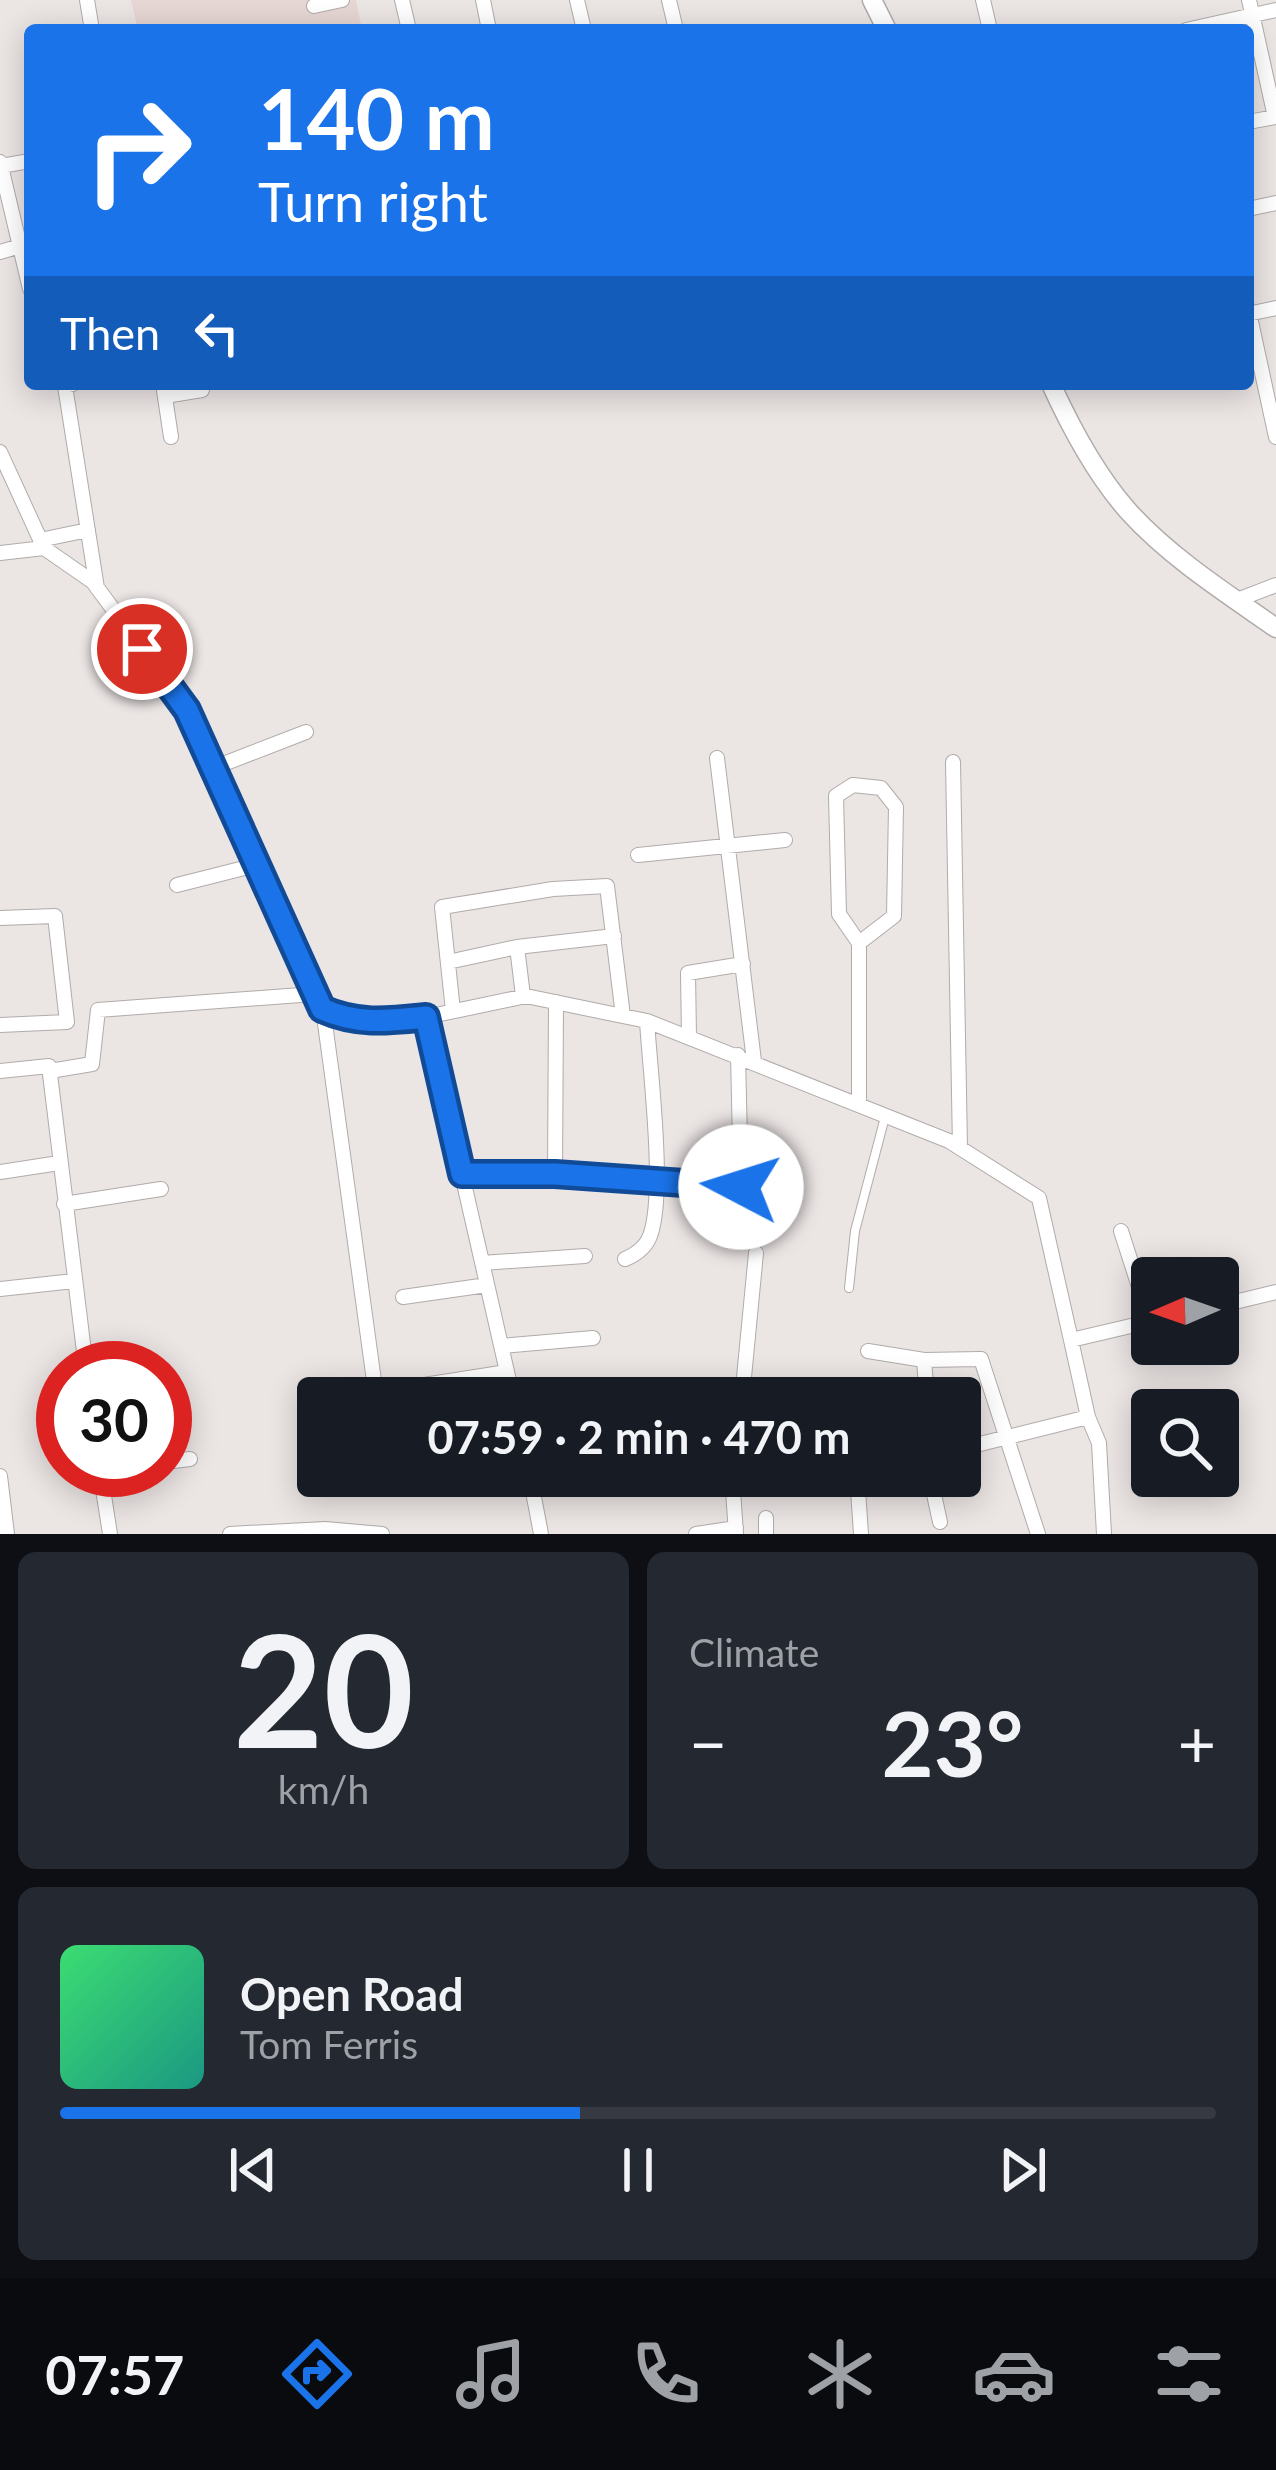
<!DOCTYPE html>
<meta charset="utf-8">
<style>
body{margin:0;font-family:Lato,sans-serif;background:#242831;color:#f1f3f6;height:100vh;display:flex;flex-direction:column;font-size:45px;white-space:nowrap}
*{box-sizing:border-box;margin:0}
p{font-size:39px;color:#9ea1a6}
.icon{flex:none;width:66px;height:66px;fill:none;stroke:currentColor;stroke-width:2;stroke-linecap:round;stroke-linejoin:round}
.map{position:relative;height:1534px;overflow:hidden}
.panel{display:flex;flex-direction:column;gap:18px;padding:18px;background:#0d0f14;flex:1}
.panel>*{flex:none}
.hud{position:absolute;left:24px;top:24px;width:1230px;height:366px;border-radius:12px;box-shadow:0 6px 30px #0003;background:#1a73e8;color:#fff;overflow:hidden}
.needle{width:78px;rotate:268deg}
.tools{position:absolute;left:1131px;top:1257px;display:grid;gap:24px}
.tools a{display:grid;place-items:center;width:108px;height:108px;border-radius:12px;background:#171b24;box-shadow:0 6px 30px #0003;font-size:60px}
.speed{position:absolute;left:36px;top:1341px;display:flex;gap:24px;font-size:60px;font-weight:700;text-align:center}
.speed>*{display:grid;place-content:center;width:156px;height:156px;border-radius:50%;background:#171b24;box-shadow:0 6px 30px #0003;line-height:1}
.speed .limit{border:18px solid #d22;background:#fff;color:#111}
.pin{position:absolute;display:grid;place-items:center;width:102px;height:102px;color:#fff;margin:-51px;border:6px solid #fff;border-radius:50%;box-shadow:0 3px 12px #0007}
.me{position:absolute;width:132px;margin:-66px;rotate:275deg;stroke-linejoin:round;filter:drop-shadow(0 0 9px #0008)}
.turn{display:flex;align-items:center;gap:42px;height:252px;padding:0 36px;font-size:54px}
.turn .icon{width:156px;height:156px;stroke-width:2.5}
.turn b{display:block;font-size:84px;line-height:102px}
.then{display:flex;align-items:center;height:114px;padding:0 36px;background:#0003;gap:24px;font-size:45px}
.big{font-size:90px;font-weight:700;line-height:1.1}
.panel .card{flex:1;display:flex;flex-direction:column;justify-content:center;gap:18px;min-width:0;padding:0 42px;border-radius:18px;background:#242831}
.panel .dial{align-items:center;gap:0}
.dial b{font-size:156px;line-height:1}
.song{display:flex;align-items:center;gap:36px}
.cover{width:144px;height:144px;border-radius:18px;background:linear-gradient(135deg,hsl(140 70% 55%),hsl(170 70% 35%))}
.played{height:12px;border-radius:6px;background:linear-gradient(90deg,#1a73e8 45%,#363941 45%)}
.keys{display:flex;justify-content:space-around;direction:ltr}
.heat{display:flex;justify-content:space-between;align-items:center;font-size:66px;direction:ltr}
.panel .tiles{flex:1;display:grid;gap:18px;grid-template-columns:1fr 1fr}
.card:last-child{grid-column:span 2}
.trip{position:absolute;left:297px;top:1377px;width:684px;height:120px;border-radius:12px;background:#171b24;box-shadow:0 6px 30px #0003;font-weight:700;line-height:120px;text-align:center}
.dock{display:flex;height:192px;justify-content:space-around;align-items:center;background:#090b0e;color:#9ea1a6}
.dock .icon{width:84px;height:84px}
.dock .current{color:#1a73e8}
.dock b{font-size:54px;color:#f1f3f6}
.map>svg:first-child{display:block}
.built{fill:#e6d6d4}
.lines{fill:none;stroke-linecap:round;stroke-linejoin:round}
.service-casing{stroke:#b1abaa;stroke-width:10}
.minor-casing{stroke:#b1abaa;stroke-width:16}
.secondary-casing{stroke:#b1abaa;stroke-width:21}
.service{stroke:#fff;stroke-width:8}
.minor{stroke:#fff;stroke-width:14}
.secondary{stroke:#fff;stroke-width:18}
.route-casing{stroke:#114b97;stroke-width:30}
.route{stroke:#1a73e8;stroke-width:21}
</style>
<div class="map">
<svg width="1276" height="1534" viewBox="0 0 1276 1534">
<rect width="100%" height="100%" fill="#ebe5e4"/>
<!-- built -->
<path class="built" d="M131,0h225l6,30h-224z"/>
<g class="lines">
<defs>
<path id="service" d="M849,1288l6,-57 30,-114"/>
<path id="minor" d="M87,0l5,30
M402,0l7,30
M483,0l6,30
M577,0l7,30
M669,0l7,30
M983,0l7,30
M314,6l28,-6
M1186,30l90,-20
M1248,122l27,-5 -26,-117
M0,162l30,127
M0,166l30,-5
M1248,209l28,-6
M0,252l30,-9
M1248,308l28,129
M1248,314l28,-6
M73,384l-8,2 32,202
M163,384l8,53
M165,396l37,-6
M0,452l44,96 49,34 94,128 127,284
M40,540l48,-10
M0,553l44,-5
M1237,600l39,-15
M717,758l37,303
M953,762l7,386
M213,768l93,-36
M638,855l147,-15
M177,885l79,-20
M0,918l55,-2 12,106 -67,3
M517,947l6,49
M448,962l69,-15 97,-11
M556,1002l-1,173 186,12 -3,-132
M323,1009l52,379
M453,1011l-11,-104 111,-18 54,-3 16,130
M426,1017l87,381
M689,1037l-1,-64 55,-9
M0,1071l49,-5 37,302
M50,1071l42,-7 6,-54 216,-16 9,15 21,10 27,4 55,-6 100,-21 121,25 302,120 90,57 32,142 81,-19
M859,1105v-162l-20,-29 -3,-118 17,-11 28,3 15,19 -2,109 -35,27
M0,1172l59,-9
M462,1174l93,1
M64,1204l97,-15
M1121,1231l29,90
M625,1259c12,-5 22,-12 26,-26 14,-45 -1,-161 -4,-212
M482,1263l103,-7
M0,1289l74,-8
M403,1297l84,-12
M1218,1306l58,-14
M1071,1340l17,77 11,26 5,91
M501,1346l92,-8
M868,1351l56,9 57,-1 57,175
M924,1360l3,38
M424,1385l83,-13
M742,1398l14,-145
M960,1449l128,-32
M165,1462l25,-3
M100,1470l10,64
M0,1476l7,58
M530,1476l11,58
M732,1476l4,58
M857,1476l4,58
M930,1476l10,46
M766,1518v16
M230,1534l95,-5 57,5
M696,1534l40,-6"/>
<path id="secondary" d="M872,0l15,30
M1051,384c20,44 45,91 78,128 42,46 97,81 147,116"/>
</defs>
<!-- service casing -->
<use href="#service" class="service-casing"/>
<!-- minor casing -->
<use href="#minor" class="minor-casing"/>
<!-- secondary casing -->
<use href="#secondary" class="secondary-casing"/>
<!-- service -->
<use href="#service" class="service"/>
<!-- minor -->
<use href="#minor" class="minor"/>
<!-- secondary -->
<use href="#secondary" class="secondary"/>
</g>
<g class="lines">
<defs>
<path id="route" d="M142,649l45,61 135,299c36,16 66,12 104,8l36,157h93l186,13"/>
</defs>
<!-- route casing -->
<use href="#route" class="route-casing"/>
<!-- route -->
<use href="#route" class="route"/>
</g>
</svg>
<div class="tools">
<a><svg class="needle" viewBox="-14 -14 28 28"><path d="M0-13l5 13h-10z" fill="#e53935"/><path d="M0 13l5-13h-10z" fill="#9ea1a6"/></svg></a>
<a><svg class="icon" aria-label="search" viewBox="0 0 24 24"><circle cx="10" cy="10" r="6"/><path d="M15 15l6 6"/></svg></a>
</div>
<div class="speed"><div class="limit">30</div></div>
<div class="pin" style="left:142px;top:649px;background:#d93025"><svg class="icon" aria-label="arrive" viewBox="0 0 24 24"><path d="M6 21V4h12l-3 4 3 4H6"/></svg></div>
<svg class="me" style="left:741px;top:1187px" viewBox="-20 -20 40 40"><circle r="19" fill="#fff"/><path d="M0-13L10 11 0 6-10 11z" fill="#1a73e8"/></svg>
<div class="trip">07:59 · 2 min · 470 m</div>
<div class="hud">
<div class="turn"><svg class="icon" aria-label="right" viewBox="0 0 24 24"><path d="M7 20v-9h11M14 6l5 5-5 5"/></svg><div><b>140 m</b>Turn right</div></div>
<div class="then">Then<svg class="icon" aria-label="left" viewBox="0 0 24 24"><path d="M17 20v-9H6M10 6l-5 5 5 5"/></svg></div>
</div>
</div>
<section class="panel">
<div class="tiles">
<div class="card dial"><b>20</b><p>km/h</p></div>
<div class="card"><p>Climate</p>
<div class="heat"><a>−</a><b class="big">23°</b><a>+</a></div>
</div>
<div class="card">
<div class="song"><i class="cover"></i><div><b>Open Road</b><p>Tom Ferris</p></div></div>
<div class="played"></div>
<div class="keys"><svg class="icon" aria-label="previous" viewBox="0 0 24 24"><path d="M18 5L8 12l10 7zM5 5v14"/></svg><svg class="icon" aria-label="pause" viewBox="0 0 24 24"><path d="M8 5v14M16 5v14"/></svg><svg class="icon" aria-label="next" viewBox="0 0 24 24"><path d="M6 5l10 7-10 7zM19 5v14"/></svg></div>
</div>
</div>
</section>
<nav class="dock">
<b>07:57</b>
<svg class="icon current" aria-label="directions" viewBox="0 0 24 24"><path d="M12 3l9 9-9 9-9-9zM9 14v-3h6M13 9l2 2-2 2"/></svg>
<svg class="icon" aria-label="music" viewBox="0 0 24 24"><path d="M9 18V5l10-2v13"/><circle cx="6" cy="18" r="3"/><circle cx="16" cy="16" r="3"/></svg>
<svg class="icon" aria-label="phone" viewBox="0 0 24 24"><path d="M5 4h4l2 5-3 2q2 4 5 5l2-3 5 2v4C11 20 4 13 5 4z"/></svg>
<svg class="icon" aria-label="climate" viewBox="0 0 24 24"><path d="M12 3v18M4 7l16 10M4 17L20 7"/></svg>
<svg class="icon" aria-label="car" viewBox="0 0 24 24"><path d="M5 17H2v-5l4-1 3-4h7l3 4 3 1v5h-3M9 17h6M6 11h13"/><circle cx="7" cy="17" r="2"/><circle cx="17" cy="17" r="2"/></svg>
<svg class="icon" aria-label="filters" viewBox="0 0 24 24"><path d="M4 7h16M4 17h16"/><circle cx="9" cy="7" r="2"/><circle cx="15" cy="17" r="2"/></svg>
</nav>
